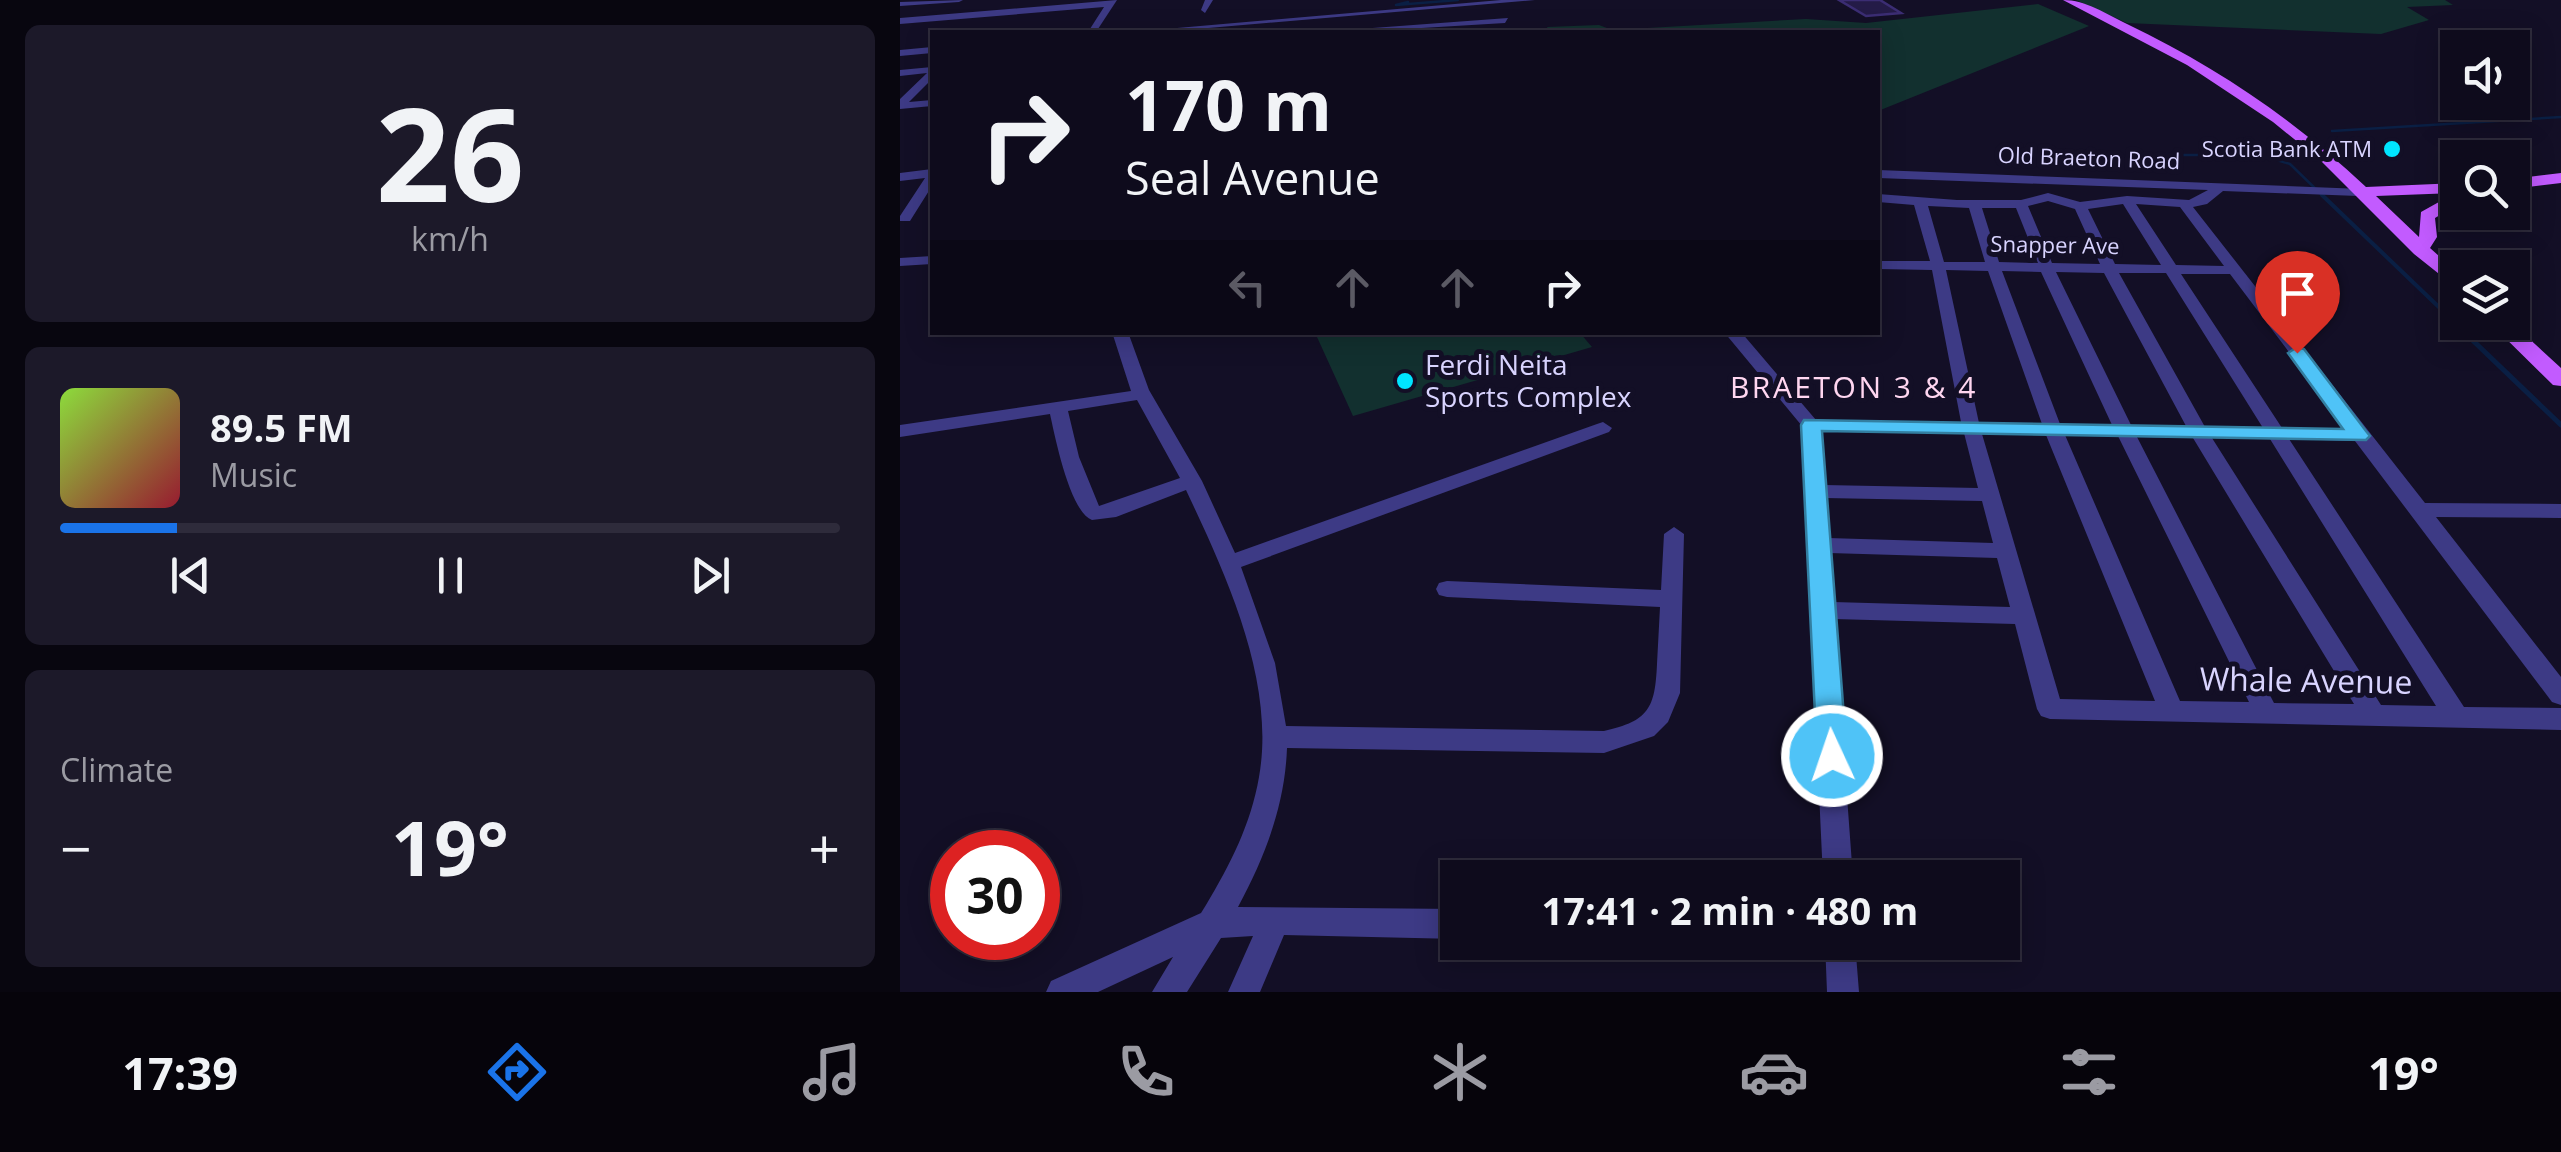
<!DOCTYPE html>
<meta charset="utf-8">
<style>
body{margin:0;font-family:"Open Sans",sans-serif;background:#1c1929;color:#f1f3f6;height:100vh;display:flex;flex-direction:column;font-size:38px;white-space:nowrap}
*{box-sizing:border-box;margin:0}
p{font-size:32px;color:#9b9ba3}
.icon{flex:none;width:55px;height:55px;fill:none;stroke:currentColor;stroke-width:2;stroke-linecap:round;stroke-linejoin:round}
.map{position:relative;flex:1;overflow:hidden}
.side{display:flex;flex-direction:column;gap:25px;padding:25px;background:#08060f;width:900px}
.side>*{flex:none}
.guide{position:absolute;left:30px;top:30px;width:950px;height:305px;border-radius:0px;box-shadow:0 5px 25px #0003,0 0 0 2px #2e2b3b;background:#0e0b1c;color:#f1f3f6;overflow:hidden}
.tools{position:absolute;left:1540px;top:30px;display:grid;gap:20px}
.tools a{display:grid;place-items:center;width:90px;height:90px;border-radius:0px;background:#0e0b1c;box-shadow:0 5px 25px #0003,0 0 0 2px #2e2b3b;font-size:50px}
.speed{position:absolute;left:30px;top:830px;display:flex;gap:20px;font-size:50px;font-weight:700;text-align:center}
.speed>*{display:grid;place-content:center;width:130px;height:130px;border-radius:50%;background:#0e0b1c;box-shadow:0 5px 25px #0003,0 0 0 2px #2e2b3b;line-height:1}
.speed .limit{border:15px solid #d22;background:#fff;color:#111}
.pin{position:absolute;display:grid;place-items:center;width:85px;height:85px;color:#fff;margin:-102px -42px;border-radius:50% 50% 50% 0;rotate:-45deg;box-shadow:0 0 10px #0007}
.pin .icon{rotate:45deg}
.me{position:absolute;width:110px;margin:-55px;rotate:357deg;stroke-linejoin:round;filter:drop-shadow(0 0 8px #0008)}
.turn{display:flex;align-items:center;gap:35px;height:210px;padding:0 30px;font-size:45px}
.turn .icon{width:130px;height:130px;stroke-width:2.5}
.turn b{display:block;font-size:70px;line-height:85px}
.lanes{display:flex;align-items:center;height:95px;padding:0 30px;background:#0003;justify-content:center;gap:50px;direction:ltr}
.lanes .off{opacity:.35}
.big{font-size:75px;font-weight:700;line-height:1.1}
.side .widget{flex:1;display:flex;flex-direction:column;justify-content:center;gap:15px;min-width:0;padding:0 35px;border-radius:15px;background:#1c1929}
.side .dial{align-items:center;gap:0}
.dial b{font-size:130px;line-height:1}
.song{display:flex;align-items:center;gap:30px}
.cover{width:120px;height:120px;border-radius:15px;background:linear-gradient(135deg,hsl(90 70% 55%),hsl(350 70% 35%))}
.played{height:10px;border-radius:5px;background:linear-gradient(90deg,#1a73e8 15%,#2e2b3b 15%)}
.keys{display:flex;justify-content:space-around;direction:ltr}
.heat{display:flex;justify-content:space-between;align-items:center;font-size:55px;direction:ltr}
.trip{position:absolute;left:540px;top:860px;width:580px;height:100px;border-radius:0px;background:#0e0b1c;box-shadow:0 5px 25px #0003,0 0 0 2px #2e2b3b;font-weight:700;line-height:100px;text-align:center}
.tabs{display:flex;height:160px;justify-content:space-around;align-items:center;background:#06040b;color:#9b9ba3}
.tabs .icon{width:70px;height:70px}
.tabs .on{color:#1a73e8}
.tabs b{font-size:45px;color:#f1f3f6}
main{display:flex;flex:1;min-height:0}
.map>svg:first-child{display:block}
.green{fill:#12302f}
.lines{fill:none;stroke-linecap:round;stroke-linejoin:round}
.stream-far2{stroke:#0a1f44;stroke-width:2.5}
.stream-far1{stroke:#0a1f44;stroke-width:4}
.stream{stroke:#0a1f44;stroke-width:5}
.building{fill:#241b47;stroke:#3b2d73;stroke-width:2.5}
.minor{fill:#3d3a85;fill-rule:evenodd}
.major{fill:#c25bff;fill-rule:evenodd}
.route{fill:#4fc3f7;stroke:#337fa1;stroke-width:2.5}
.poi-dot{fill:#00e5ff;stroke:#130f26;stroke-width:4}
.labels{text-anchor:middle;stroke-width:10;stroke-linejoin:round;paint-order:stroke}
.far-poi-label{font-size:22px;fill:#d9d4ff;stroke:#130f26;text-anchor:end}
.far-street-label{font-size:22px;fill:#d9d4ff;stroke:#130f26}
.poi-label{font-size:28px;fill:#d9d4ff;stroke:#130f26;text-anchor:start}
.neighbourhood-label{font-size:30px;letter-spacing:2.5px;fill:#ffd6f0;stroke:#130f26}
.near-street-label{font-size:32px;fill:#d9d4ff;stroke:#130f26}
</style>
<main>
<section class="side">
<div class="widget dial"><b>26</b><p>km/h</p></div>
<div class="widget">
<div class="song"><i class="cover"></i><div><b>89.5 FM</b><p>Music</p></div></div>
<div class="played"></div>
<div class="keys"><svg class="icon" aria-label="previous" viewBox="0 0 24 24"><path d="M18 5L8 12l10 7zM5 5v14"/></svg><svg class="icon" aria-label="pause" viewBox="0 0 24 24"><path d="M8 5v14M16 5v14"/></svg><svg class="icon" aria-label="next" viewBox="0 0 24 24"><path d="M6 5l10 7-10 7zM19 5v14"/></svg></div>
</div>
<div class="widget"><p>Climate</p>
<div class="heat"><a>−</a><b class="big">19°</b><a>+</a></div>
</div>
</section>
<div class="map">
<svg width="1661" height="992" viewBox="0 0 1661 992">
<rect width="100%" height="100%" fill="#130f26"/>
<!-- green -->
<path class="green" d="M1176,0h369l8,5 -46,2 22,13 -48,14 -254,-11z
M1138,4l51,22 -211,85v-79h-329l-2,-5 52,-2 13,5 194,-11 60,4z
M434,333h246l12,14 -239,69 -36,-79z"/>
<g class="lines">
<!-- stream-far2 -->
<path class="stream-far2" d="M508,2l-12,3 62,-5
M1432,131l229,-14
M1243,155h117l30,9 34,33"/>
<!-- stream-far1 -->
<path class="stream-far1" d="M1422,195l145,139"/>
<!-- stream -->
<path class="stream" d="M1564,332l97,93"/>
</g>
<!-- building -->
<path class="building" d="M939,0h41l21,13 -35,3z"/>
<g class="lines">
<!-- minor -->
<path class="minor" d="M63,0l-4,2 -59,4v-4z
M217,0l-21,32h-8l16,-25 -204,17v-6z
M305,0h8l-8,13 -4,-3z
M601,0h34l-373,32h-31z
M608,18l-3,5 -150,9 4,-3z
M32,47v6l-32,3v-6z
M32,67v12l-23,23 23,-2v6l-32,3v-10l27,-26 -27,3v-6z
M32,169v17l-22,35h-10v-5l25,-38 -25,3v-8z
M978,170l484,19v6l-4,1 -135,-5 -16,13 -14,3 232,296 136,1v14l-125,-1 125,160v28l-9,-3 -197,-261 -66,-2 175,268 97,1v22l-511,-11 -9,-3 -4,-7 -22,-85 -181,-5 19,259h-30l-21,-452 -78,-94h17l75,88 145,2 -29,-152 -54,-1v-8h52l-16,-56 -36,-3v-8l79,6h64l27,-7 32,9 47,-6 62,4 19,-10 -330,-12zM1148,201l27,8 25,55 -48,-1 -24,-57zM1223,204l38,61 -46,-1 -27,-55zM1236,204l44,3 44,59 -48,-1zM1028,206l41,2 16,54h-41zM1082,208h34l22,55 -39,-1zM1046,270l42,1 54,153 -63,-1zM1102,271l39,1 71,153 -52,-1zM1156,272l48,1 82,153 -55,-1zM1219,273h47l97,155 -58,-1zM1281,274h49l117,155 -65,-1zM921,431l143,2 14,55 -154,-3zM1082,434l64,1 109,266 -95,-2zM1165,435l53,1 131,266 -69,-1zM1237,437l56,1 161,266 -80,-1zM1312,438l58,1 166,267 -55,-1zM925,498l157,3 11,42 -165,-5zM929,553l168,5 13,49 -177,-5z
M32,256v8l-32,2v-8z
M212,332h16l21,58 53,91 33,72 362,-129 6,-2 9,6 -3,4 -368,135 34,96 11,63 318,5c45,-10 51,-23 53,-67 1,-19 2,-38 3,-57l-213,-10 -8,-2 -3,-6 3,-6 8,-2 214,9 3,-56 10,-7 10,7 -4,159 -12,29 -14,14 -50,17 -317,-5c-2,57 -22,109 -49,159l220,2v30l-174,-4 -24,57h-32l25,-56 -32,2 -34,54h-35l21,-35 -75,35h-52l5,-11 150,-68 5,-8c24,-40 45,-81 53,-128 17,-96 -33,-202 -73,-287l-70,27 -24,3c-22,-8 -37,-83 -42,-106l-150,23v-12l231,-34zM237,400l43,78 -81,28 -20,-49 -11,-46z
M925,942h30l4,50h-32z"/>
<!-- major -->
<path class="major" d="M1163,0c23,0 43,14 64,24 88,42 168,96 239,163l92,-4v21l-23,14 2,19 -7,11 28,25v16l-44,-35 -94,-94 -47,-38 -86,-57zM1555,193l-34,19 -2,25 -43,-41z
M1661,173v10l-49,6v-10z
M1589,322h22l50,46v18l-8,-1z"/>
</g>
<!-- route -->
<path class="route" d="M1397,347l7,2 62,82 4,5 -4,4 -544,-9 25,325 -4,9 -11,4 -10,-4 -5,-9 -16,-331 3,-5 539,9 -55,-76z"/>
<!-- markers -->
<g class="poi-dot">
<circle cx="1492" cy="149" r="10"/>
<circle cx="505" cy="381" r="10"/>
</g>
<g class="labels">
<!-- far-poi labels -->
<g class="far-poi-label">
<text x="1472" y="157">Scotia Bank ATM</text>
</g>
<!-- far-street labels -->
<g class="far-street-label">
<text transform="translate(1189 158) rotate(2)" y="8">Old Braeton Road</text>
<text transform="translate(1155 245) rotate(1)" y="8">Snapper Ave</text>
</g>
<!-- poi labels -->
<g class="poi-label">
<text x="525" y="375">Ferdi Neita<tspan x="525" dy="32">Sports Complex</tspan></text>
</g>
<!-- neighbourhood labels -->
<g class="neighbourhood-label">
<text x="954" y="398">BRAETON 3 &amp; 4</text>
</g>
<!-- near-street labels -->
<g class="near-street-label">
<text transform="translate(1406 681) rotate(1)" y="11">Whale Avenue</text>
</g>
</g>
</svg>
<div class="tools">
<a><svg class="icon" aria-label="sound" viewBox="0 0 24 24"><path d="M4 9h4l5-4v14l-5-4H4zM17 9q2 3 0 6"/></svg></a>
<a><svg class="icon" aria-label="search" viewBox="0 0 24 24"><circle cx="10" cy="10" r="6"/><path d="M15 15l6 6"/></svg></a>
<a><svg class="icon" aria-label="layers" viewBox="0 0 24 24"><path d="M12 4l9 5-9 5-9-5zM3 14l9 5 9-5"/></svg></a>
</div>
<div class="speed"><div class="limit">30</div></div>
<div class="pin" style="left:1397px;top:353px;background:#d93025"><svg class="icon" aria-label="arrive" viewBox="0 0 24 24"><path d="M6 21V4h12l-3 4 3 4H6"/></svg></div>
<svg class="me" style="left:932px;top:756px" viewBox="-20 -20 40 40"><circle r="17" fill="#4fc3f7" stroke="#fff" stroke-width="3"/><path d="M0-11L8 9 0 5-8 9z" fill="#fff"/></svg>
<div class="trip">17:41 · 2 min · 480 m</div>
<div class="guide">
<div class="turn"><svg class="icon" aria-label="right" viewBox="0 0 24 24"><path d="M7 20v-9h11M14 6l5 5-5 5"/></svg><div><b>170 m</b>Seal Avenue</div></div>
<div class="lanes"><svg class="icon off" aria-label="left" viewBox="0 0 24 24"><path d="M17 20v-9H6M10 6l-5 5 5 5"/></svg><svg class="icon off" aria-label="ahead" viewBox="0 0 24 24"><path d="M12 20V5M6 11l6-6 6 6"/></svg><svg class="icon off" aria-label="ahead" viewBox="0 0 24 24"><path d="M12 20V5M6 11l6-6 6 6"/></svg><svg class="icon" aria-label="right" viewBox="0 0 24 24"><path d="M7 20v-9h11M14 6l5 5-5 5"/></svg></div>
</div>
</div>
</main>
<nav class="tabs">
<b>17:39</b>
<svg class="icon on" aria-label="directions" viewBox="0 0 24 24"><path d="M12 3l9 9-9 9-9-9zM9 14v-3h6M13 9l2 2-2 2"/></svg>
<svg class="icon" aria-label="music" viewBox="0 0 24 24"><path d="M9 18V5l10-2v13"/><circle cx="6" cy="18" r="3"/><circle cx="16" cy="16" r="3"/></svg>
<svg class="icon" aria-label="phone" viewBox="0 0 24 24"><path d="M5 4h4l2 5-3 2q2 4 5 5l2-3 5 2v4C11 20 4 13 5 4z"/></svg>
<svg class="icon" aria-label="climate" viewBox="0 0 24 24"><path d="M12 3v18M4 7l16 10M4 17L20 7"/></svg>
<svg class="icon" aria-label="car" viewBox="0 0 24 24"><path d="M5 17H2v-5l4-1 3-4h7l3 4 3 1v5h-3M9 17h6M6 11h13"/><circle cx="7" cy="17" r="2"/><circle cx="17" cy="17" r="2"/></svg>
<svg class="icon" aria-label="filters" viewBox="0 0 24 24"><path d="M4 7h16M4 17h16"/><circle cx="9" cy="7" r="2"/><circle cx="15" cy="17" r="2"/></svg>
<b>19°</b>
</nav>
